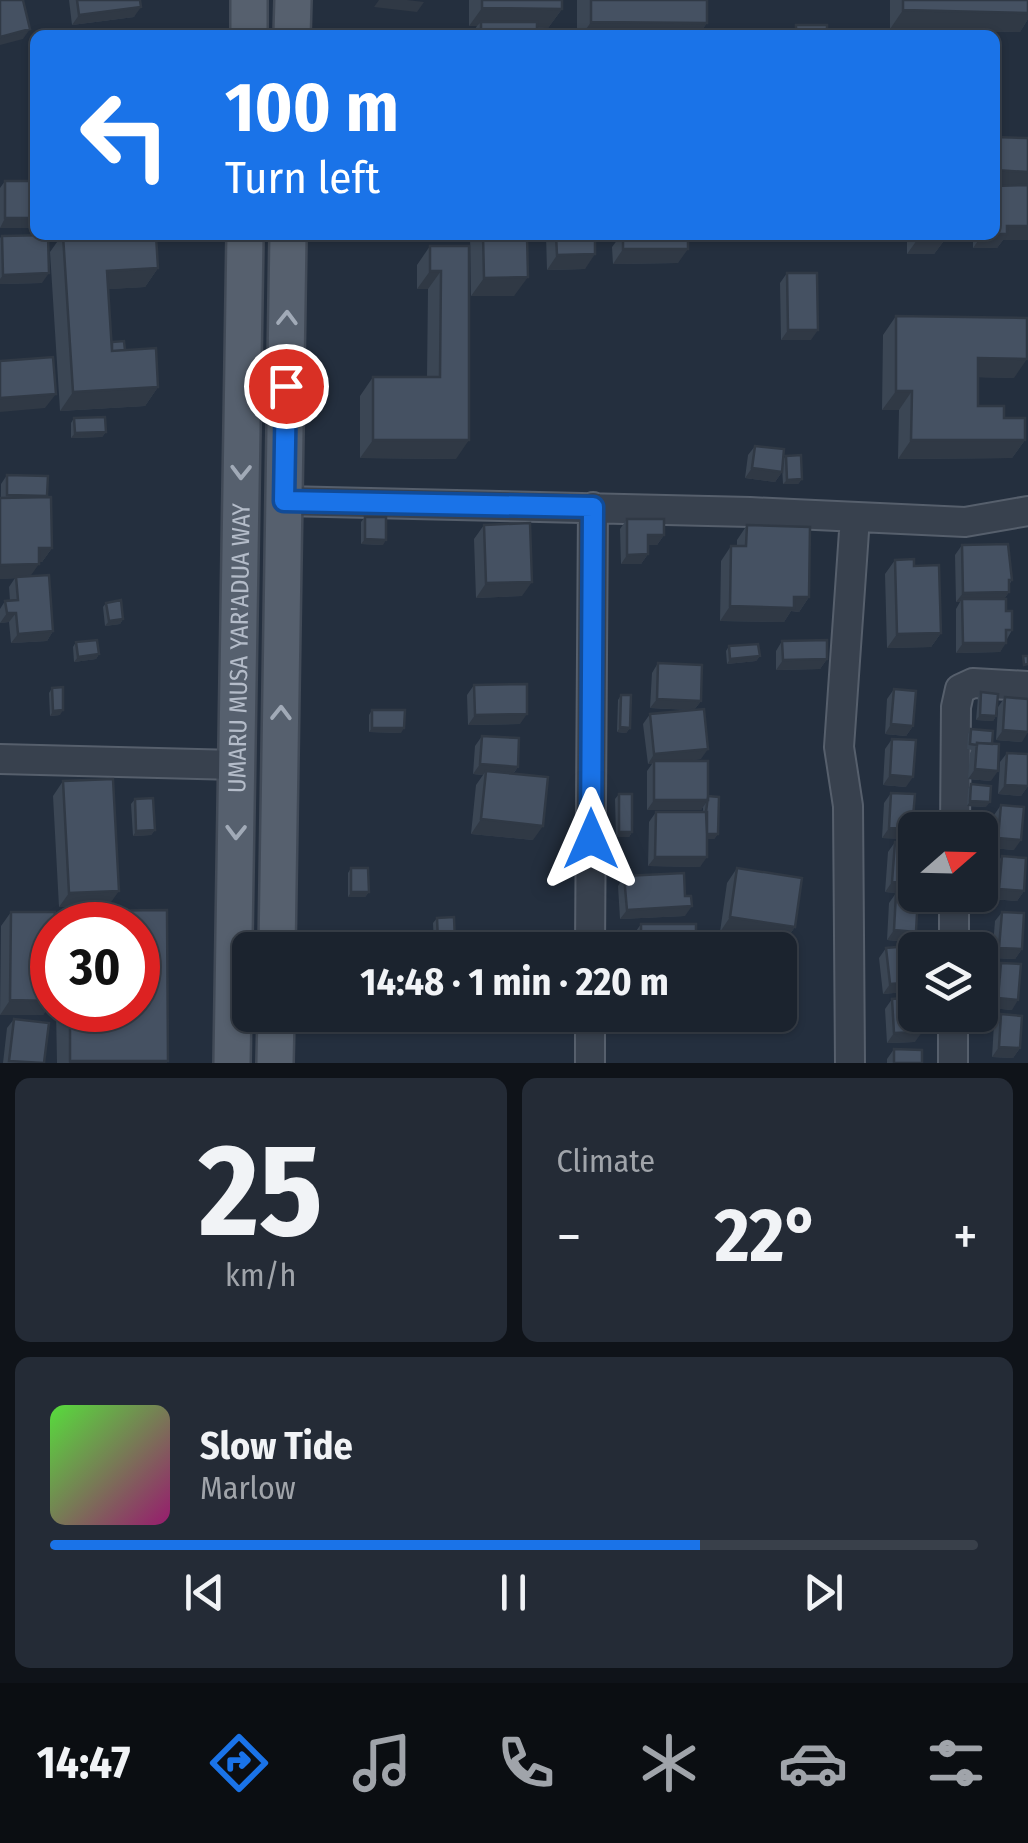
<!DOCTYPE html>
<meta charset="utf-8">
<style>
body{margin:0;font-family:"Fira Sans Condensed",sans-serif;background:#242b36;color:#f1f3f6;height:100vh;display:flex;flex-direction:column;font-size:38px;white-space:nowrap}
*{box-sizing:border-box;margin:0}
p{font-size:32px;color:#a0a4aa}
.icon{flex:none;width:55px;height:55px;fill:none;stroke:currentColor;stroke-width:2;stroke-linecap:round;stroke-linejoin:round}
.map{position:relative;height:1063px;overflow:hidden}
.panel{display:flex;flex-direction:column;gap:15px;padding:15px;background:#0f1319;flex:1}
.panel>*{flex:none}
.guide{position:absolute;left:30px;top:30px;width:970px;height:210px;border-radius:15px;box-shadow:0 2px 8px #0004,0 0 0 2px #39404a;background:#1a73e8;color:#fff;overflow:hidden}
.needle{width:65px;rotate:70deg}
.fabs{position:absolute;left:898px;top:812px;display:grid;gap:20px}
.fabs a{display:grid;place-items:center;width:100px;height:100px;border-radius:15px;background:#1b232e;box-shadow:0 2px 8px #0004,0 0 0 2px #39404a;font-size:50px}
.speed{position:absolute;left:30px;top:902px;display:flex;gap:20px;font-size:50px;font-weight:700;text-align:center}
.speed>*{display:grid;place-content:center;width:130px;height:130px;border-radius:50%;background:#1b232e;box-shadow:0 2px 8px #0004,0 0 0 2px #39404a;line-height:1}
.speed .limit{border:15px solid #d22;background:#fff;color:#111}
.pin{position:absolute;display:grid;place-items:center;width:85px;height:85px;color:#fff;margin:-42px;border:5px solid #fff;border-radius:50%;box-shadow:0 2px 10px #0007}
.me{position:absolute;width:110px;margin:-55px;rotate:0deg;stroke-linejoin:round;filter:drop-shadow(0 0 8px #0008)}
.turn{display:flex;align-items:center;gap:35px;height:210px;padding:0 30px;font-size:45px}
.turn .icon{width:130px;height:130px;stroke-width:2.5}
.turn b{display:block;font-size:70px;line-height:85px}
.big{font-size:75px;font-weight:700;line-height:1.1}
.panel .widget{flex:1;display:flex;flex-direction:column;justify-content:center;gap:15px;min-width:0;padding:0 35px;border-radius:15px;background:#242b36}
.panel .dial{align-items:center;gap:0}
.dial b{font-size:130px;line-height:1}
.song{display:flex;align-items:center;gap:30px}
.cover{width:120px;height:120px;border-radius:15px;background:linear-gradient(135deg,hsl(110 70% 55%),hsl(320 70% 35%))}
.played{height:10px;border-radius:5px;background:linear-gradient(90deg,#1a73e8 70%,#39404a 70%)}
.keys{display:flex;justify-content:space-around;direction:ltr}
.heat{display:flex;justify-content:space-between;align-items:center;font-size:55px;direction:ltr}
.panel .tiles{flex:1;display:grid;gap:15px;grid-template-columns:1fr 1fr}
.widget:last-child{grid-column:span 2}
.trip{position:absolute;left:232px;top:932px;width:565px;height:100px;border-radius:15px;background:#1b232e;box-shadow:0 2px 8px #0004,0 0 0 2px #39404a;font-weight:700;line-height:100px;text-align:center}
.tab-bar{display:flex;height:160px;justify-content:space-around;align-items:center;background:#0b0e12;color:#a0a4aa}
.tab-bar .icon{width:70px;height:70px}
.tab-bar .selected{color:#1a73e8}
.tab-bar b{font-size:45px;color:#f1f3f6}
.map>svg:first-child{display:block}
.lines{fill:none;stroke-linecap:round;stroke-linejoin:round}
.minor-casing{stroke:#565f6c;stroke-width:32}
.major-casing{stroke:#414a57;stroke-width:40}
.minor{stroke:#38414e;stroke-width:28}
.major{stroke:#56606e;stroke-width:35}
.wall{fill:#3b4654}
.shaded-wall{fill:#303945}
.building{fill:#455162;stroke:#303945;stroke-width:2.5}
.oneway{stroke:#a1aab7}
.route-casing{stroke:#114b97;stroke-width:25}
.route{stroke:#1a73e8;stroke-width:18}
.labels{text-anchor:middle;stroke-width:10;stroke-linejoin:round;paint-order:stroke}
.street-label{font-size:25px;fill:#b4bcc9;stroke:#1d2633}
</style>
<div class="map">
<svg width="1028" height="1063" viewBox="0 0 1028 1063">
<rect width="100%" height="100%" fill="#242f3e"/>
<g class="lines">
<defs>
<path id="minor" d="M284,501l466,11 215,10 63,-11
M0,759l237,6
M955,830l1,-123 4,-18 13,-6 55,3
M590,950l3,-443
M954,950v-55
M590,1063v-48
M850,1063l-2,-257 -9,-59 16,-230
M953,1063v-48"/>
<g id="major">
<path d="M249,35v-35"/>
<path d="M292,35l1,-35"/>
<path d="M277,950l11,-715"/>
<path id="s1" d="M232,1063l13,-828"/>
<path d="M275,1063l1,-48"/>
</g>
</defs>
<!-- minor casing -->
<use href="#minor" class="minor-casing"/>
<!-- major casing -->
<use href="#major" class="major-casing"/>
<!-- minor -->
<use href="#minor" class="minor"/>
<!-- major -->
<use href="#major" class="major"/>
</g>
<!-- wall -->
<path class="wall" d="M69,0h71l-6,17 -62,8z
M469,0h93v9l-14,19h-11v7h-66l6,-9h-8z
M577,0h130v23l-9,12h-121z
M890,0h138v19l-8,13 -130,-3z
M995,137l33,1v102h-25l-6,8h-24v-7l-30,1 -9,12h-27v-19h88l17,-49 -17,-1z
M5,181h30v47h-35v-40z
M62,235h94l2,33 -13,19 -37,2 4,53 13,8 33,37 -13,19 -85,5 -10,-159z
M470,235h57l-13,61h-43z
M546,235h49l-10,34 -38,1z
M621,235h67l-10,28 -65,1 -1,-17z
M2,236l40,47 -42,1v-46z
M430,246h39l-13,213 -96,-1v-62l13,-19h54l1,-88h-11v-24z
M787,273l24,67h-30l-1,-57z
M896,316l118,62 -36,-1v29l47,34 -13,18 -114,1 1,-49h-17l1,-75z
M74,418l32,14 -4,5 -31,1v-15z
M755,446l28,13 3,-3 16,23 -4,5h-15l-1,-18v6l-7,10 -30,-4 3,-23z
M7,475l40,21 5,52 -10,14h-3l-9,14 23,55 -6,10 -36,2 -2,-21 -9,1v-14l5,-8h5l-1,-14 6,-9 -15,1 1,-95z
M365,517l18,28 -22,-1v-22z
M627,519l37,16 -7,10h-9v9l-7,10h-20l-1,-35z
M484,525l38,71 -46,2 -2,-59z
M747,525l62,72 -10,15 -8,-1 -7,11 -64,-1 1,-60 10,-15h6v-6z
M962,545l50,35 -3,5v7l-5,7 8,31 -12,22 -44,1v-44l4,-7h-4l-1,-47z
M895,560l19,6 27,67 -10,14 -44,1 -2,-74z
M106,603l17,16 -3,5 -15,2 -2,-19z
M782,641l45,18 -7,10 -44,1v-19z
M76,642l23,12 -3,5 -22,3 -1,-15z
M729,646l31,10 -4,5 -29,3 -1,-13z
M658,663l43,38 -7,9 7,49 -19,2 26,35 10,38 -4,5h-7l-7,28 -52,-1 1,-44 7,-10h47v-5l-2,3h-54v-39l5,-7h-4l-5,-40 7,-10 40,-4 -40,-2 2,-35z
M474,685l46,39 -52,1 -1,-30z
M52,688l8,27 -10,1 -1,-23z
M894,689l19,37 -7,10 -21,-2 2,-35z
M981,692l15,24 -3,5 -17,-1 2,-23z
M621,695l9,33 -4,5 -9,-1 1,-32z
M1005,697l17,45 -26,-2 2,-33z
M372,710l29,23 -32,-1v-17z
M971,729l20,52 -23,-2 2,-26 2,-3 -5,-1 1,-15z
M482,736l36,31 -5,7 20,66 -62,-6 5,-49 7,-10 -10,-1 2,-28z
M892,739l14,48 -23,-2 2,-36z
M1007,753l21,33 -7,10 -23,-2 2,-32z
M63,781l46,124 -50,2 -6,-111z
M971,784l15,23 -19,-1 1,-17z
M891,793l21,36 -6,10 -24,-1 2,-35z
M619,794l13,38 -3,5h-13l-1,-38z
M135,799l20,31 -4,5 -18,1 -2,-32z
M1001,805l13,45 -22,-2 2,-33z
M895,842l15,52 -25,-2 3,-40z
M1002,856l22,35 -7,10 -25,-2 3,-33z
M351,868l18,24 -4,5h-17v-24z
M737,868l58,59 -10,14 -65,-9 7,-49z
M624,876l61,20v20l-65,3 -2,-33z
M896,893l13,49 -22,-2 2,-37z
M167,910l1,151 -2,2h-109l-1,-53h82v-85h-79l10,-14z
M11,912l41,13v77l-9,13h-43l1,-89z
M1002,912l20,37 -7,10 -23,-1 3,-37z
M437,918l18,23 -4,5h-17l-1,-23z
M641,924l55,26h-62v-16z
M886,948l29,2v41l-32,3 -4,-36z
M1001,963l11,47 -21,-2 3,-35z
M892,999l23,43 -28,1 -2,-34z
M1001,1014l19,34 -7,10 -21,-1 2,-33z
M14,1019l30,44h-41l4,-35z
M894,1049l28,14h-35v-4z"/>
<!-- shaded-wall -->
<path class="shaded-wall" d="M379,0h28l17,2 -7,10 -43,-5z
M141,7l-7,10 -62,8 7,-10z
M482,8l80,1 -14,19 -67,-2v-4l-4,4h-8z
M903,10l125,3v6l-8,13 -130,-3z
M591,22l116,1 -9,12h-116z
M30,29l-7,10 -23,6v-8z
M995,170l33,2v15l-33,-2z
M5,218h30v10h-35z
M1007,226h21v14h-25l-6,8h-24l9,-13h13z
M939,235h38l-4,6 -30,1 -9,12h-27l10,-14z
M623,249h65l-10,14 -65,1z
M595,254l-10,15 -38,1 10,-15z
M158,268l-13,19 -51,3 13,-19z
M430,271h11l-13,18h-11z
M49,273l-7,10 -42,1v-5l3,-4z
M528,277l-14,19h-43l13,-18z
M788,330h30l-7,10h-30z
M978,358l49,1 -13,19 -49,-1z
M158,387l-13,19 -85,5 13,-19z
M896,391h16l-13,19h-17z
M56,394l-11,14 -45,4v-14z
M106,432l-4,5 -31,1 4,-5z
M373,440h96l-13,19 -96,-1z
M911,440h114l-13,18 -114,1z
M752,468l30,4 -7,10 -30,-4z
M802,479l-4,5h-15l4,-4z
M648,535h16l-7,10h-16z
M365,539l21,1 -3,5 -22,-1z
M39,548h13l-10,14 -13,1z
M648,554l-7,10h-20l6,-9z
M39,564l-10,14 -29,1v-14z
M532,582l-10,14 -46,2 10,-15z
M1009,592l-7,10 -40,-3 -2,3h-4l7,-9z
M794,597h15l-10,15 -8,-1 -7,11 -64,-1 10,-15z
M7,613h9l-7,9 -9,1z
M123,619l-3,5 -15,2 4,-5z
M53,631l-6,10 -36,2 7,-9z
M941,633l-10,14 -44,1 10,-14z
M963,643h43l-6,9 -44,1z
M99,654l-3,5 -22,3 4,-5z
M760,656l-4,5 -29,3 3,-5z
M827,659l-7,10 -44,1 7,-10z
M657,699l44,2 -7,9 -44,-2z
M63,710l-3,5 -10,1 3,-5z
M527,714l-7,10 -52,1 7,-10z
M980,715l16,1 -3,5 -17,-1z
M891,724l22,2 -7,10 -21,-2z
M620,727l10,1 -4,5 -9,-1z
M372,728h32l-3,5 -32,-1z
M1003,730l25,2 -6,10 -26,-2z
M708,749l-7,10 -47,5v-3l-2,3h-4l6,-10z
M480,764l38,3 -7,9 -25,-5 -3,4 -10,-1z
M975,769l23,2 -7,10 -23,-2z
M890,775l23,2 -7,10 -23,-2z
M1005,785l23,1 -7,10 -23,-2z
M654,800h54l-7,10h-54z
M970,801l20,1 -4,5 -19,-1z
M481,819l62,7 -10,14 -62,-6z
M889,828l23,1 -6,10 -24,-1z
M155,830l-4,5 -18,1 3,-5z
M619,832h13l-3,5h-13z
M705,834h13l-4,5h-13z
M998,838l23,2 -7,10 -22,-2z
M655,857h52l-7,10 -52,-1z
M892,882l23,2v2l-5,8 -25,-2z
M999,889l25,2 -7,10 -25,-2z
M119,891l-10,14 -50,2 10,-14z
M351,892h18l-4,5h-17z
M692,906l-7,10 -65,3 7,-9z
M730,917l65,10 -10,14 -65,-9z
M894,930l22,2 -7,10 -22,-2z
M455,941l-4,5h-17l4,-4z
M999,948l23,1 -7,10 -23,-1z
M915,982v9l-32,3 7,-10z
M998,998l20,2 -6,10 -21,-2z
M10,1000l42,1v1l-9,13h-43z
M922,1032l-7,10 -28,1 7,-10z
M999,1047l21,1 -7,10 -21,-1z
M70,1061h98l-2,2h-97z"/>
<!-- building -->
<path class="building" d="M0,0h23l7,29 -30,8z
M77,0h63l1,7 -62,8z
M482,0h80v9l-80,-1z
M591,0h116v23l-116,-1z
M903,0h125v13l-125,-3z
M481,22h56v13h-56z
M796,25h31v10h-31z
M995,137l33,1v34l-33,-2z
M5,181h30v37h-30z
M1028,185v41h-21v8h-12v-48z
M48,235l1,38 -46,2 -1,-39z
M63,235h93l2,33 -51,3 5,80 44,-3 2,39 -85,5z
M483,235h44l1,42 -44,1z
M556,235h39v19l-38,1z
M623,235h65v14h-65z
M917,235h28v5h-28z
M430,246h39v194h-96v-63h67l1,-106h-11z
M787,273h30l1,57h-30z
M896,316l131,2v41l-49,-1v48h26v12h21v22h-114l1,-49h-16z
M124,341l1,9 -13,1v-9z
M53,357l3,37 -56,4v-37z
M105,417l1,15 -31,1 -1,-15z
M755,446l29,3 -2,23 -30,-4z
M801,455l1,24 -15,1 -1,-24z
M7,475l41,1 -1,20 -40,-1z
M51,497l1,51h-13v16l-39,1v-67z
M365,517h21v23l-21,-1z
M627,519h37v16h-16v19l-21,1z
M530,523l2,59 -46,1 -2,-58z
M747,525l63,2 -1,70h-15v11l-64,-2 1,-60h15z
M1008,544l4,36h-3v12l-46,1 -1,-48z
M914,559v7l25,-1 2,68 -44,1 -2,-74z
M49,575l4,56 -35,3 -2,-21h-9l-2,-12 13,-1 -2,-23z
M962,599h44v12h6v19h-6v13h-43z
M121,600l2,19 -14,2 -3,-18z
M97,640l2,14 -21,3 -2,-15z
M827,640v19l-44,1 -1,-19z
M758,644l2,12 -30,3 -1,-13z
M1023,656h5v8l-4,1z
M658,663l44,2 -1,36 -44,-2z
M527,684v30l-52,1 -1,-30z
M63,687v23l-10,1 -1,-23z
M894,689l22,2 -3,35 -22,-2z
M981,692l17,2 -2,22 -16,-1z
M621,695h10l-1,33 -10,-1z
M1005,697l23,2v33l-25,-2z
M704,709l4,40 -54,5 -4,-40z
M372,710h33l-1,18h-32z
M971,729l22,2 -1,13 -15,-1v2l-7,-1z
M482,736l37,2 -1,29 -38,-3z
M892,739l24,1 -3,37 -23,-2z
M977,743l22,1 -1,27 -23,-2z
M1007,753l21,1v32l-23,-1z
M654,761h54v39h-54z
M486,771l62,6 -5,49 -62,-7z
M113,779l6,112 -50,2 -6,-112z
M971,784l20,2 -1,16 -20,-1z
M891,793l24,1 -3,35 -23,-1z
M619,794h13v38h-13z
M708,796l11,1 -1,37h-11l-1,-22z
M153,798l2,32 -19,1 -1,-32z
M1001,805l23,2 -3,33 -23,-2z
M656,812h51v45h-52z
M895,842l20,2v40l-23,-2z
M1002,856l24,2 -2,33 -25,-2z
M351,868h17l1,24h-18z
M737,868l65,10 -7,49 -65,-10z
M684,873l1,23h6l1,10 -65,4 -3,-34z
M896,893l22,2 -2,37 -22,-2z
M167,910l1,151h-98v-51h68v-85h-69v-14z
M11,912h44l-1,13h-2v76l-42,-1z
M1002,912l22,1 -2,36 -23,-1z
M454,917l1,24 -17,1 -1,-24z
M641,924h55v26h-55z
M919,945v5h-4v32l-25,2 -4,-36z
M1001,963l20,1 -3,36 -20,-2z
M915,997v18h6l1,17 -28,1 -2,-34z
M1001,1014l21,2 -2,32 -21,-1z
M14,1019l35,4 -5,40 -35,-2z
M894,1049l28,1v13h-28z"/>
<!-- one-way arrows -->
<defs><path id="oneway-chevron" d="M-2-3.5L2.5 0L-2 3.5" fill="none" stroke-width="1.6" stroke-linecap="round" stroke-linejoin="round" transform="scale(2.5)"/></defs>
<g class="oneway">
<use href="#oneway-chevron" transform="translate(287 318) rotate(-89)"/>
<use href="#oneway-chevron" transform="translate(241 472) rotate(91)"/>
<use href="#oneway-chevron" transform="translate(281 713) rotate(-89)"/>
<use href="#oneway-chevron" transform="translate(236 832) rotate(91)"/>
</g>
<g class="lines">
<defs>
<path id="route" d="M286,386l-2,115 309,6 -2,332"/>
</defs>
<!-- route casing -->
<use href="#route" class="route-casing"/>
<!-- route -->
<use href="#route" class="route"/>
</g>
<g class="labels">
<!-- street labels -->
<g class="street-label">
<text dy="9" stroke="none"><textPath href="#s1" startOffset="415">UMARU MUSA YAR'ADUA WAY</textPath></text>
</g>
</g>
</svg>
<div class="fabs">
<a><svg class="needle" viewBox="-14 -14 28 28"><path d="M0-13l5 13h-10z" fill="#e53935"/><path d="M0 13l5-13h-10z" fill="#a0a4aa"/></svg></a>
<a><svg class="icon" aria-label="layers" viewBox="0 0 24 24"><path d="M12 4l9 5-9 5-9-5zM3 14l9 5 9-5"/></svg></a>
</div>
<div class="speed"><div class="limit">30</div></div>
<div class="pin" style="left:286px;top:386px;background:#d93025"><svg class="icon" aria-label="arrive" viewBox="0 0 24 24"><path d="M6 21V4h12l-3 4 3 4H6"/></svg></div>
<svg class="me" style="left:591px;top:839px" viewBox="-20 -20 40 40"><path d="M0-17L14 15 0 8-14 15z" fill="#1a73e8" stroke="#fff" stroke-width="4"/></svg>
<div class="trip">14:48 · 1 min · 220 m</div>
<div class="guide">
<div class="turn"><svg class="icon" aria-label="left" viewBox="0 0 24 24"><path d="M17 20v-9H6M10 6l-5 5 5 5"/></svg><div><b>100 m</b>Turn left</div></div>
</div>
</div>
<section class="panel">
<div class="tiles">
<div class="widget dial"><b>25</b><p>km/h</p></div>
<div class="widget"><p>Climate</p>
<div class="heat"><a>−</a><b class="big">22°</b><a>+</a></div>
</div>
<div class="widget">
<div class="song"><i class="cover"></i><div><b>Slow Tide</b><p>Marlow</p></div></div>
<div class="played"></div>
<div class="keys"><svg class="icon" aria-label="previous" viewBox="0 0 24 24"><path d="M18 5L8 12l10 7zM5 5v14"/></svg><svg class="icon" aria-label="pause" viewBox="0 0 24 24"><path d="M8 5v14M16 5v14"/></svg><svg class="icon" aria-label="next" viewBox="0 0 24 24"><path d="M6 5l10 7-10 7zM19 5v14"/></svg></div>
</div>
</div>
</section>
<nav class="tab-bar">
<b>14:47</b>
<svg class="icon selected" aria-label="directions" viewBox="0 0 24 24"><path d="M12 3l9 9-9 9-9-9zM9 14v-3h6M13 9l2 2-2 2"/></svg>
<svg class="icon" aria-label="music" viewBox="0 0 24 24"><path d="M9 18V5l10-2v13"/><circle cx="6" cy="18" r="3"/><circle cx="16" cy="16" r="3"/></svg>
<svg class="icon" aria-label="phone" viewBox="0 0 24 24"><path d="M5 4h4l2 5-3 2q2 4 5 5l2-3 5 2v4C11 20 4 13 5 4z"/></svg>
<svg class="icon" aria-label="climate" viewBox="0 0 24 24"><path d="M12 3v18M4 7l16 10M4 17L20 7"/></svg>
<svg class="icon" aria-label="car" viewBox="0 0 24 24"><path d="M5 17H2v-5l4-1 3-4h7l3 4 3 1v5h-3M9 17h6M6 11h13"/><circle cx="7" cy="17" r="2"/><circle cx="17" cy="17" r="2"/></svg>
<svg class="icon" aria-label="filters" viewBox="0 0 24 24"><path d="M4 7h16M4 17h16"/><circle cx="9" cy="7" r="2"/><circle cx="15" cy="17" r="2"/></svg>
</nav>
